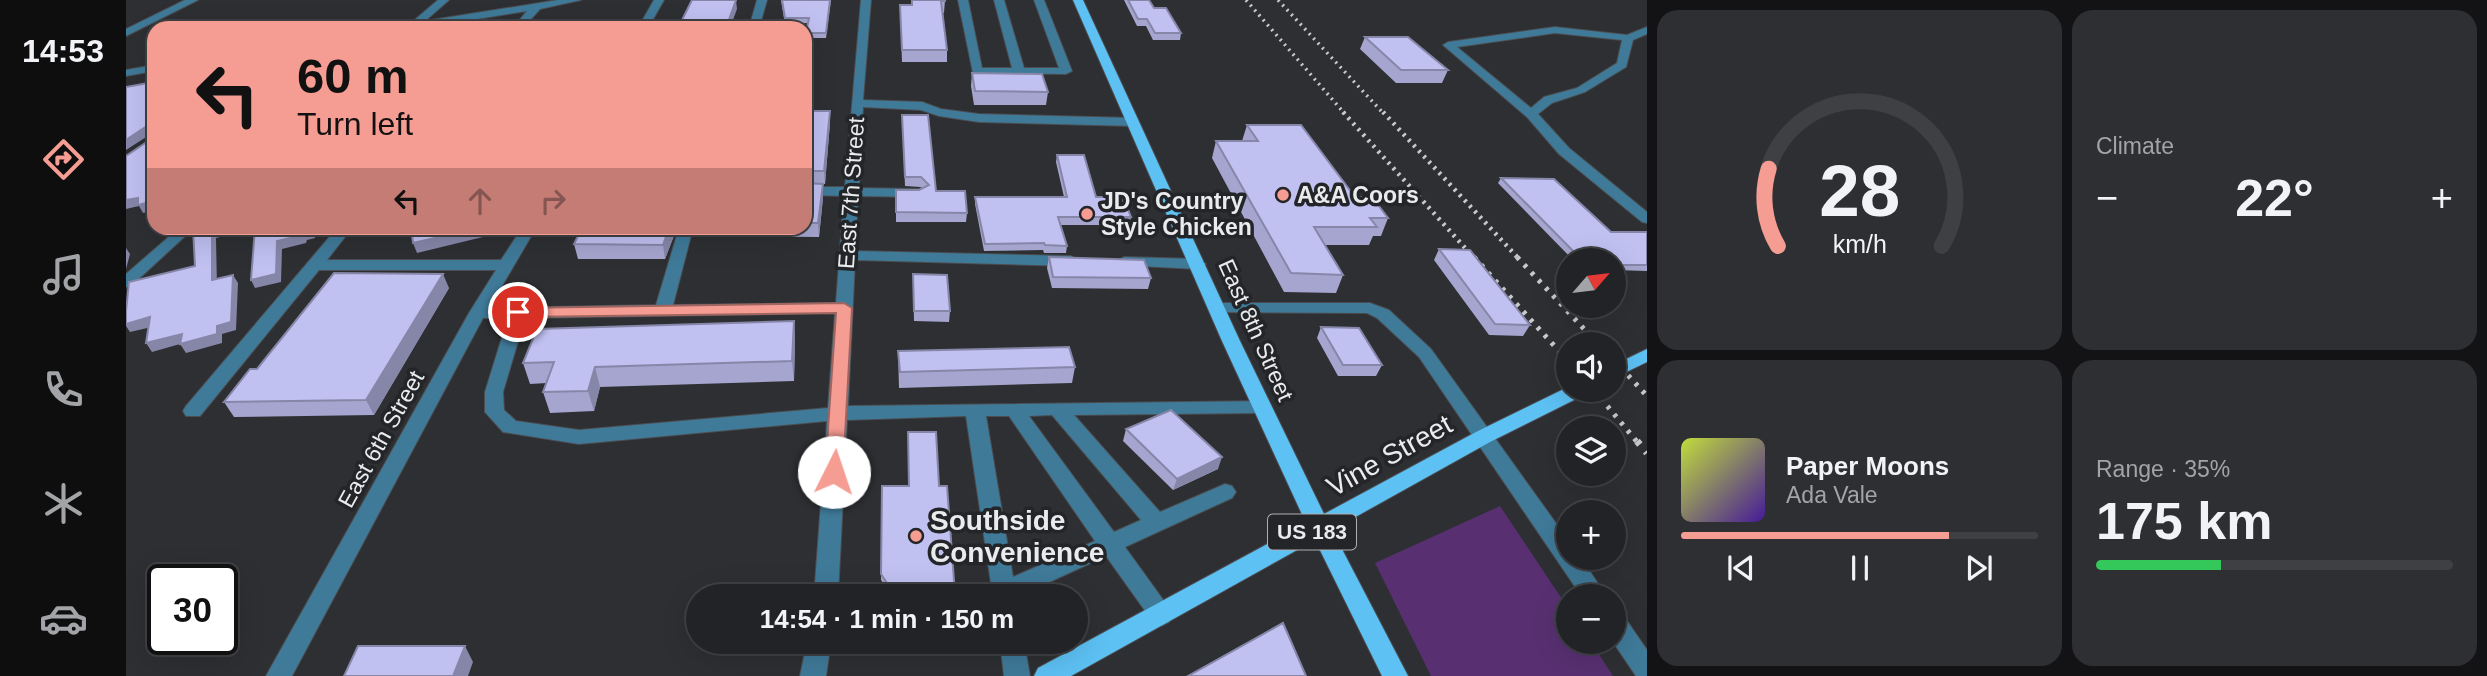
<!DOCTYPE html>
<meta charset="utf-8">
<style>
body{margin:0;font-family:Arial,sans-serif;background:#2e2f32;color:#f1f3f6;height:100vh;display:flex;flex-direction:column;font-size:26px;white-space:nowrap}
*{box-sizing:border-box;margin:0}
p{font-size:23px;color:#a2a4a7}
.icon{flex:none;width:38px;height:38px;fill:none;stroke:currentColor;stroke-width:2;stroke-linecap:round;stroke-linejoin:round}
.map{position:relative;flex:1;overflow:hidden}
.side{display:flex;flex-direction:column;gap:10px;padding:10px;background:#131315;width:840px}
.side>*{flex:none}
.guide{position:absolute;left:21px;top:21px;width:665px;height:214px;border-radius:21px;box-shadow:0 7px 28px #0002,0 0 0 2px #3f4043;background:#f59c93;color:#111;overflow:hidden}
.needle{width:46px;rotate:62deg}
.tools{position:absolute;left:1430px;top:248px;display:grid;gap:14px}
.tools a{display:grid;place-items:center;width:70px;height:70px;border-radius:50%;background:#222326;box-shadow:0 7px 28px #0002,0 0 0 2px #3f4043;font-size:35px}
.speed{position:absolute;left:21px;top:564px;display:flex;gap:14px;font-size:35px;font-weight:700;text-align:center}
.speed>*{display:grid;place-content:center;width:91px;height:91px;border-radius:50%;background:#222326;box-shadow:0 7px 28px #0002,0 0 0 2px #3f4043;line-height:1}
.speed .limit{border:4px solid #111;border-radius:10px;background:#fff;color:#111}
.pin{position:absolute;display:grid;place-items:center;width:60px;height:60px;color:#fff;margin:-30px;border:4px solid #fff;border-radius:50%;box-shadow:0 2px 7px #0007}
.me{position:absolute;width:77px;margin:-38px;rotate:4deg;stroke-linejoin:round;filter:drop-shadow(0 0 5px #0008)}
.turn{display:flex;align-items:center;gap:24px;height:147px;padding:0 35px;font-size:32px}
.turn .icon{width:91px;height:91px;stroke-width:2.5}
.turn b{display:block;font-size:49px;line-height:60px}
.lanes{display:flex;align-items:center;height:66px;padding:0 35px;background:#0003;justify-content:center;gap:35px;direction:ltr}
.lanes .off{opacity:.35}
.big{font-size:52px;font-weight:700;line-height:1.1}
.side .widget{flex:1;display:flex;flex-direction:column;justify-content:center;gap:10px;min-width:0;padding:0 24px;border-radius:21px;background:#2e2f32}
.side .dial{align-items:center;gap:0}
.dial svg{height:182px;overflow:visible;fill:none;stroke:#3f4043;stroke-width:7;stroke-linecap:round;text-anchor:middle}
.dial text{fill:#f1f3f6;stroke:none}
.song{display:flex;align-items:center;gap:21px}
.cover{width:84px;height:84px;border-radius:10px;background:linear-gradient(135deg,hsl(70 70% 55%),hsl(260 70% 35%))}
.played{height:7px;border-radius:4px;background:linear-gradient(90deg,#f59c93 75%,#3f4043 75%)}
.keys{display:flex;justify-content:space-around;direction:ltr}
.heat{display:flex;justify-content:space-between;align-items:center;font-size:38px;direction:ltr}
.charge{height:10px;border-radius:5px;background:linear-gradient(90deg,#34c759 35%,#3f4043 0)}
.side .tiles{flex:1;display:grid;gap:10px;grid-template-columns:repeat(2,1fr)}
.trip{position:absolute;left:560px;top:584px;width:402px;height:70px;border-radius:35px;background:#222326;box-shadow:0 7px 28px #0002,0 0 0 2px #3f4043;font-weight:700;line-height:70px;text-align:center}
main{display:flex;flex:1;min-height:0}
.dock{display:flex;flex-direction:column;width:126px;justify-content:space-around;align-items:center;background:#0e0e0f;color:#a2a4a7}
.dock .icon{width:49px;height:49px}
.dock .on{color:#f59c93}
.dock b{font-size:32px;color:#f1f3f6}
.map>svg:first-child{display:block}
.green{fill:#583072}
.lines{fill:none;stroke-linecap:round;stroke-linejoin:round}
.minor-casing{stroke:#4b4d50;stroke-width:2}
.major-casing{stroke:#4b4d50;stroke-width:2}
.minor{fill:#3f7a99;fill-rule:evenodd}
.major{fill:#5dc1f4;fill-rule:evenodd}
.rail-far3{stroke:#c7c9cb;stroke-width:3.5;stroke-dasharray:2 4.5;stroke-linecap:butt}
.rail-far2{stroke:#c7c9cb;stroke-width:4.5;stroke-dasharray:2.5 5;stroke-linecap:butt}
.rail-far1{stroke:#c7c9cb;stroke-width:5;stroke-dasharray:3.5 7;stroke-linecap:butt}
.rail{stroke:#c7c9cb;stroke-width:7;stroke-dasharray:4.5 9;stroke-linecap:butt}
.wall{fill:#a5a5cf}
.shaded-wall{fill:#8686a9}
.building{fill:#c0c0f1;stroke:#8686a9;stroke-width:2}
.route{fill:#f59c93;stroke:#9f6560;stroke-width:2}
.poi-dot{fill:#f59c93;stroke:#232528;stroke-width:2.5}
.labels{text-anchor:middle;stroke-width:7;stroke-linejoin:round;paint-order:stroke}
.shield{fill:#232528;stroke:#aeb0b2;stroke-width:2}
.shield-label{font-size:21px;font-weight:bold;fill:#e9ebed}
.street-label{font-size:23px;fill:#e9ebed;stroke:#232528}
.poi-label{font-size:23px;font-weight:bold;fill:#e9ebed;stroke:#232528;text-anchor:start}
.near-street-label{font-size:28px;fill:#e9ebed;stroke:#232528}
.near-poi-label{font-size:28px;font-weight:bold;fill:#e9ebed;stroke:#232528;text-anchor:start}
</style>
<main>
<nav class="dock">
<b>14:53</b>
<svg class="icon on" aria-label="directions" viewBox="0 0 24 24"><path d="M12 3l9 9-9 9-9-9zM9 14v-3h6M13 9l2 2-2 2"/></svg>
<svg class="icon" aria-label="music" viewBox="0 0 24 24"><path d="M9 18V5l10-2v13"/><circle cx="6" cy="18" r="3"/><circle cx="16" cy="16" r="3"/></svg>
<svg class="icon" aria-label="phone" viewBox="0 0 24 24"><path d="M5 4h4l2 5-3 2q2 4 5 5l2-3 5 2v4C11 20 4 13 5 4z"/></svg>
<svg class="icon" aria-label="climate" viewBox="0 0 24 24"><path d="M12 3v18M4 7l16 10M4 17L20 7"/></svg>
<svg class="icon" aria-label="car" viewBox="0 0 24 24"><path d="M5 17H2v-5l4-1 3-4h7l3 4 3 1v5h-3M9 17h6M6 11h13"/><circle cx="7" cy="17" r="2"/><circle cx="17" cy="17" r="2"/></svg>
</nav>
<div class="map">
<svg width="1521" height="676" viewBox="0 0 1521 676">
<rect width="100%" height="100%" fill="#2d2f32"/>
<!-- green -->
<path class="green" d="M1374,506l68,102v34h23l22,34h-182l-56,-113z"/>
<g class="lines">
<defs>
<path id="minor" d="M59,0h13l-72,36v-7z
M312,0h11l-24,21 133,-21h23l-41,9 -17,19h-10l14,-17 -106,17h-24l14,-5z
M528,0h10l-16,28h-10z
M631,0h10l-8,28h-10z
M735,0h10l-8,100 59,2 19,7 38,5 154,4 6,4 -6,4 -154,-4 -40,-6 -18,-6 -58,-3 -4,81 60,1 7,4 -7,4 -61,-1 -3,55 216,5 8,5 -8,5 -216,-6 -7,146 419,-5 3,5 -3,5 -7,2 -186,2 86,97 65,-28 7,2 4,6 -4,6 -107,49 44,61 4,7 -4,7 -8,4 -8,-4 -47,-66 -89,41h-24l-27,-181 -119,4 -9,177h-24l13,-176 -248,23 -76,-12 -18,-20v-20l23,-74h-25l-191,358h-26l203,-363 27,-43h-177l-119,146h-14l-3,-5 3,-5 151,-178h15l-25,32h174l21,-32h14l-47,80 167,-3 23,-77h14l-20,77 163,-2 8,-107 -39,-1v-8h40zM709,313l-7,95 -249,22 -63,-9 -12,-11 -1,-18 22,-74zM926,415l89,105 -27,12 -85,-116zM860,416h23l86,125 -82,36z
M832,0h10l14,68h30l-18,-68h10l20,68h35l-25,-68h10l28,71 -6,3 -93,-1z
M1429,27l72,8 20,-8v7l-14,6 -7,27 -41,25 -33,11 -14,11 31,34 78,64v11l-5,-1 -83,-68 -32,-37 -84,-72 5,-3zM1429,33l67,7 -5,23 -40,25 -33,9 -13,11 -74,-61z
M28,65v6l-28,5v-6z
M53,228h15l-62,57 -6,2v-13z
M998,257l74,2 8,5 -8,5 -80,-4 -2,-3z
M1091,303h153l19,7 42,39 137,191v18h13l26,39h-25l-163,-240 -42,-39 -10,-5 -156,-1 -2,-4 2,-4z
M1488,612l9,3 24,35v26h-11l-23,-34z
M681,642h24l-5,34h-26z
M874,642h24l6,34h-26z"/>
<path id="major" d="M947,0h10l157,341 84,173 152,-82 92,-45v3h18l-2,5 -94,47 -158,88 76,146h-26l-67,-136 -244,136h-37l4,-8 268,-145 -84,-182z
M1521,349v13l-33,16v-13z"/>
</defs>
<!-- minor casing -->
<use href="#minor" class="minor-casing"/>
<!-- major casing -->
<use href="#major" class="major-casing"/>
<!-- minor -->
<use href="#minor" class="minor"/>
<!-- major -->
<use href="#major" class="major"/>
<!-- rail-far3 -->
<path class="rail-far3" d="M1120,0l99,114
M1152,0l106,114"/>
<!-- rail-far2 -->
<path class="rail-far2" d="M1217,112l132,147
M1257,112l136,147"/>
<!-- rail-far1 -->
<path class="rail-far1" d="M1348,257l94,104
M1391,257l82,88
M1488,360l33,36
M1468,390l44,53"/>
<!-- rail -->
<path class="rail" d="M1511,441l10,12"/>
</g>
<!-- wall -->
<path class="wall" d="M655,0h50l-5,38h-19l1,-15 -23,1z
M819,0l-1,13h-1l4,37v12h-45l-2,-57h12z
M998,0h25l5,8 27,25 -1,7h-27l-7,-14h-9z
M1239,37l83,33 -6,13h-46l-36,-34z
M846,73l76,19 -2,13h-72l-3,-19z
M679,111l25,12 -5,61h-2v14l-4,39 -125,-1 -2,-8h113z
M776,115l34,76 31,22 -1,9h-70v-32h23l3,-2 -2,-1 -15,-1z
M1121,125l108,72 33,21 -7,18h-8l-4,9h-44l18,30 -7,18 -52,-1 -72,-134 4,-17h26z
M931,155l39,42 35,20 -2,8h-69l7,21 -1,7h-22l-1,-3 -59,1 -9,-47v-7h89l-8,-35z
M1375,178l110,54h36v39l-33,-1v-9h-40l-76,-78z
M551,228l-12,31h-87l-4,-15z
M1313,249l91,76 -7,11 -34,-1 -55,-75z
M923,257l102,21 -3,11 -96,-1 -5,-20z
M787,274l37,37 -1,11 -35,-1z
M323,288l-75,127 -140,2 -10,-15 33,-33z
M668,321l1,20 -1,40 -194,6 -6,24 -44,2 -7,-21 4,-9 -17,1 -7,-21z
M1195,327l61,38 -6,11h-38l-21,-38z
M772,351l177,16 -3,16 -173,5z
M1000,429l92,40 -45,21 -50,-49z
M756,486h57l16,111h-62l-12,-17z"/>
<!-- shaded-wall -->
<path class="shaded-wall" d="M610,0l1,9 -7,19h-4z
M704,111v12l-5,61 -1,-13z
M24,124l4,8 -28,18v-10z
M697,184v14l-4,39 -1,-14z
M12,198l16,3v9l-11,3 -4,-7 -13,3v-9z
M95,228h35l-40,10 1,51 -5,-9v-50z
M185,228h4v10l-8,2 -1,3 -24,6 -1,33 -26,6 -4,-8 26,-39z
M353,228h6l2,8 -70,17 -4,-10z
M543,228h8l-12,31 -2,-14z
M0,248l4,6 -4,15z
M317,274l6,14 -75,127 -8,-15z
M107,275l5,8 -2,47 -14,4v9l-36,10 -6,-9 37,-18z
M24,317l6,9 -26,6 -4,-6v-2z
M668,321l1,20 -1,40 -2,-20z
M56,334l5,8 -35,10 -6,-9z
M469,367l5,20 -6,24 -6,-20z
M1096,457l-4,12 -45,21 4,-11z
M339,646l8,16 -5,14h-15z"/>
<!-- building -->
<path class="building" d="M566,0h44l-10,28h-48z
M656,0h48l-4,33h-20l3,-15h-24z
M786,0h33v1h-4l6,49h-45l-2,-45h12z
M1002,0h21l5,8h12l15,25h-26l-8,-14h-9z
M1239,37h43l40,33h-47z
M846,73l70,1 6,18 -73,-1z
M28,82v119l-16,4v-7l-12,2v-44l25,-17 -1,-15 -24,16v-53z
M679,111h25l-6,60h-19z
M776,115h26l8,76h29l2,22 -71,-1v-22h23l10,-5 -8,-8h-16z
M1121,125h54l54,72h17l16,21h-18l7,9h-63l29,48 -52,-2 -75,-132h42z
M931,155h27l12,42h27l8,20h-73l9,29 -22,-1 -1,-2 -59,1 -10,-47h92z
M1375,178l53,1 57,53h36v33h-33v-4h-31z
M679,183l18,1 -5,39h-13z
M67,228h28l-9,2v50l21,-5 -2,47 -14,4v8l-37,10 2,-10 -36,9 4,-26 -24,7v-13l3,-29 66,-16z
M129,228h56v2l-8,2v3l-26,6 -1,33 -25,6z
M285,228h68l-66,15z
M456,228h87l-6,17 -89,-1z
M1313,249l31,1 60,75 -35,-1z
M923,257l95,3 7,18 -98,-1z
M208,273l109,1 -77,126 -142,2 26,-33h7z
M787,274l34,1 3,36h-36z
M668,321l-2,40 -197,6 -7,24 -45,1 11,-30 -31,1 14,-34z
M1195,327l38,1 23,37h-39z
M943,347l6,20 -175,5 -2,-21z
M1045,410l51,47 -45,22 -51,-50z
M782,432h28l3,54h8l8,108 -6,3h-53l-15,-23 1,-88h27z
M1157,623l23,53h-118z
M232,646h107l-12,30h-109z"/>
<!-- route -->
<path class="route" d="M718,303l8,5 -9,164 -2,5h-14l-2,-5 11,-159 -318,4 -8,-5 8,-4z"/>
<!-- markers -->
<g class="poi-dot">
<circle cx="1157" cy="195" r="7"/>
<circle cx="961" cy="214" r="7"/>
<circle cx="790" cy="536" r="7"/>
</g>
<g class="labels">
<!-- shield labels -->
<rect class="shield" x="1142" y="514.5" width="88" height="35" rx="5"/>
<g class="shield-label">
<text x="1186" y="539">US 183</text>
</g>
<!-- street labels -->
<g class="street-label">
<text transform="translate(725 193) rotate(-86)" y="8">East 7th Street</text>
<text transform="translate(1130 330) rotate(66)" y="8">East 8th Street</text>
<text transform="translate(255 439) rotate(-61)" y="8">East 6th Street</text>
</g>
<!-- poi labels -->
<g class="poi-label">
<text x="1171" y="203">A&amp;A Coors</text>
<text x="975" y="209">JD's Country<tspan x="975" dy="26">Style Chicken</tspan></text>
</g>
<!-- near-street labels -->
<g class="near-street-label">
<text transform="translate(1263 455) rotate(-29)" y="10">Vine Street</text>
</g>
<!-- near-poi labels -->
<g class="near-poi-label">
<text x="804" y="530">Southside<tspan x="804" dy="32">Convenience</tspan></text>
</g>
</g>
</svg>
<div class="tools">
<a><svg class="needle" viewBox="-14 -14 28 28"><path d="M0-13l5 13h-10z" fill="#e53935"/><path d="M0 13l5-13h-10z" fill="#a2a4a7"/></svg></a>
<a><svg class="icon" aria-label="sound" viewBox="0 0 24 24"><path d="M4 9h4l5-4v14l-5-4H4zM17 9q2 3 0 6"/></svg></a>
<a><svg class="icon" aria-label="layers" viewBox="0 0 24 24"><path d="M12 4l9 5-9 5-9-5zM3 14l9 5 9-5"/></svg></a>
<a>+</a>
<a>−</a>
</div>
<div class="speed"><div class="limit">30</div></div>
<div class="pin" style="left:392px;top:312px;background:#d93025"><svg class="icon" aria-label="arrive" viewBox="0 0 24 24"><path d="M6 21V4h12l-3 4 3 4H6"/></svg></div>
<svg class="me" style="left:708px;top:472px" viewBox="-20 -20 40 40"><circle r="19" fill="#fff"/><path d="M0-13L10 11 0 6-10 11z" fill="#f59c93"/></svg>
<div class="trip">14:54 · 1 min · 150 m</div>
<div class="guide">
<div class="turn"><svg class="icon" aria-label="left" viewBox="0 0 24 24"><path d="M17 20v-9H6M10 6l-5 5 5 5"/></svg><div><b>60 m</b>Turn left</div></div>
<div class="lanes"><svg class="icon" aria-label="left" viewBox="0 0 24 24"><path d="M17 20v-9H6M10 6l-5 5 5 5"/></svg><svg class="icon off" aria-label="ahead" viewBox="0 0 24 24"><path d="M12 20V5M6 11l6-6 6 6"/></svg><svg class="icon off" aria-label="right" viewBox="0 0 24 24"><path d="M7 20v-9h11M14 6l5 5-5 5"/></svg></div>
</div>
</div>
<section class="side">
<div class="tiles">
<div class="widget dial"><svg viewBox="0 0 100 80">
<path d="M14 69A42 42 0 1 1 86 69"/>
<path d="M14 69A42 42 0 0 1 10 35" stroke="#f59c93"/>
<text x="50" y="56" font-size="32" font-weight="700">28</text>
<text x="50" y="72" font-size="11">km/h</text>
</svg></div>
<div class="widget"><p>Climate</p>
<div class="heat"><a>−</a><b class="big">22°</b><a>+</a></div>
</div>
<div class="widget">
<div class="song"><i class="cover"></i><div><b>Paper Moons</b><p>Ada Vale</p></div></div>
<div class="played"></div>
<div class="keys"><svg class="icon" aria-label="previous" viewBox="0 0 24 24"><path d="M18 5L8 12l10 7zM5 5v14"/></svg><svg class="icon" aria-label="pause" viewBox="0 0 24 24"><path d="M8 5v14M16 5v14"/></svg><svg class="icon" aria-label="next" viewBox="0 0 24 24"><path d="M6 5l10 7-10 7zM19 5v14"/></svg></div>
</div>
<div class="widget"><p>Range · 35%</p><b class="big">175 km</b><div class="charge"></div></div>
</div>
</section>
</main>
